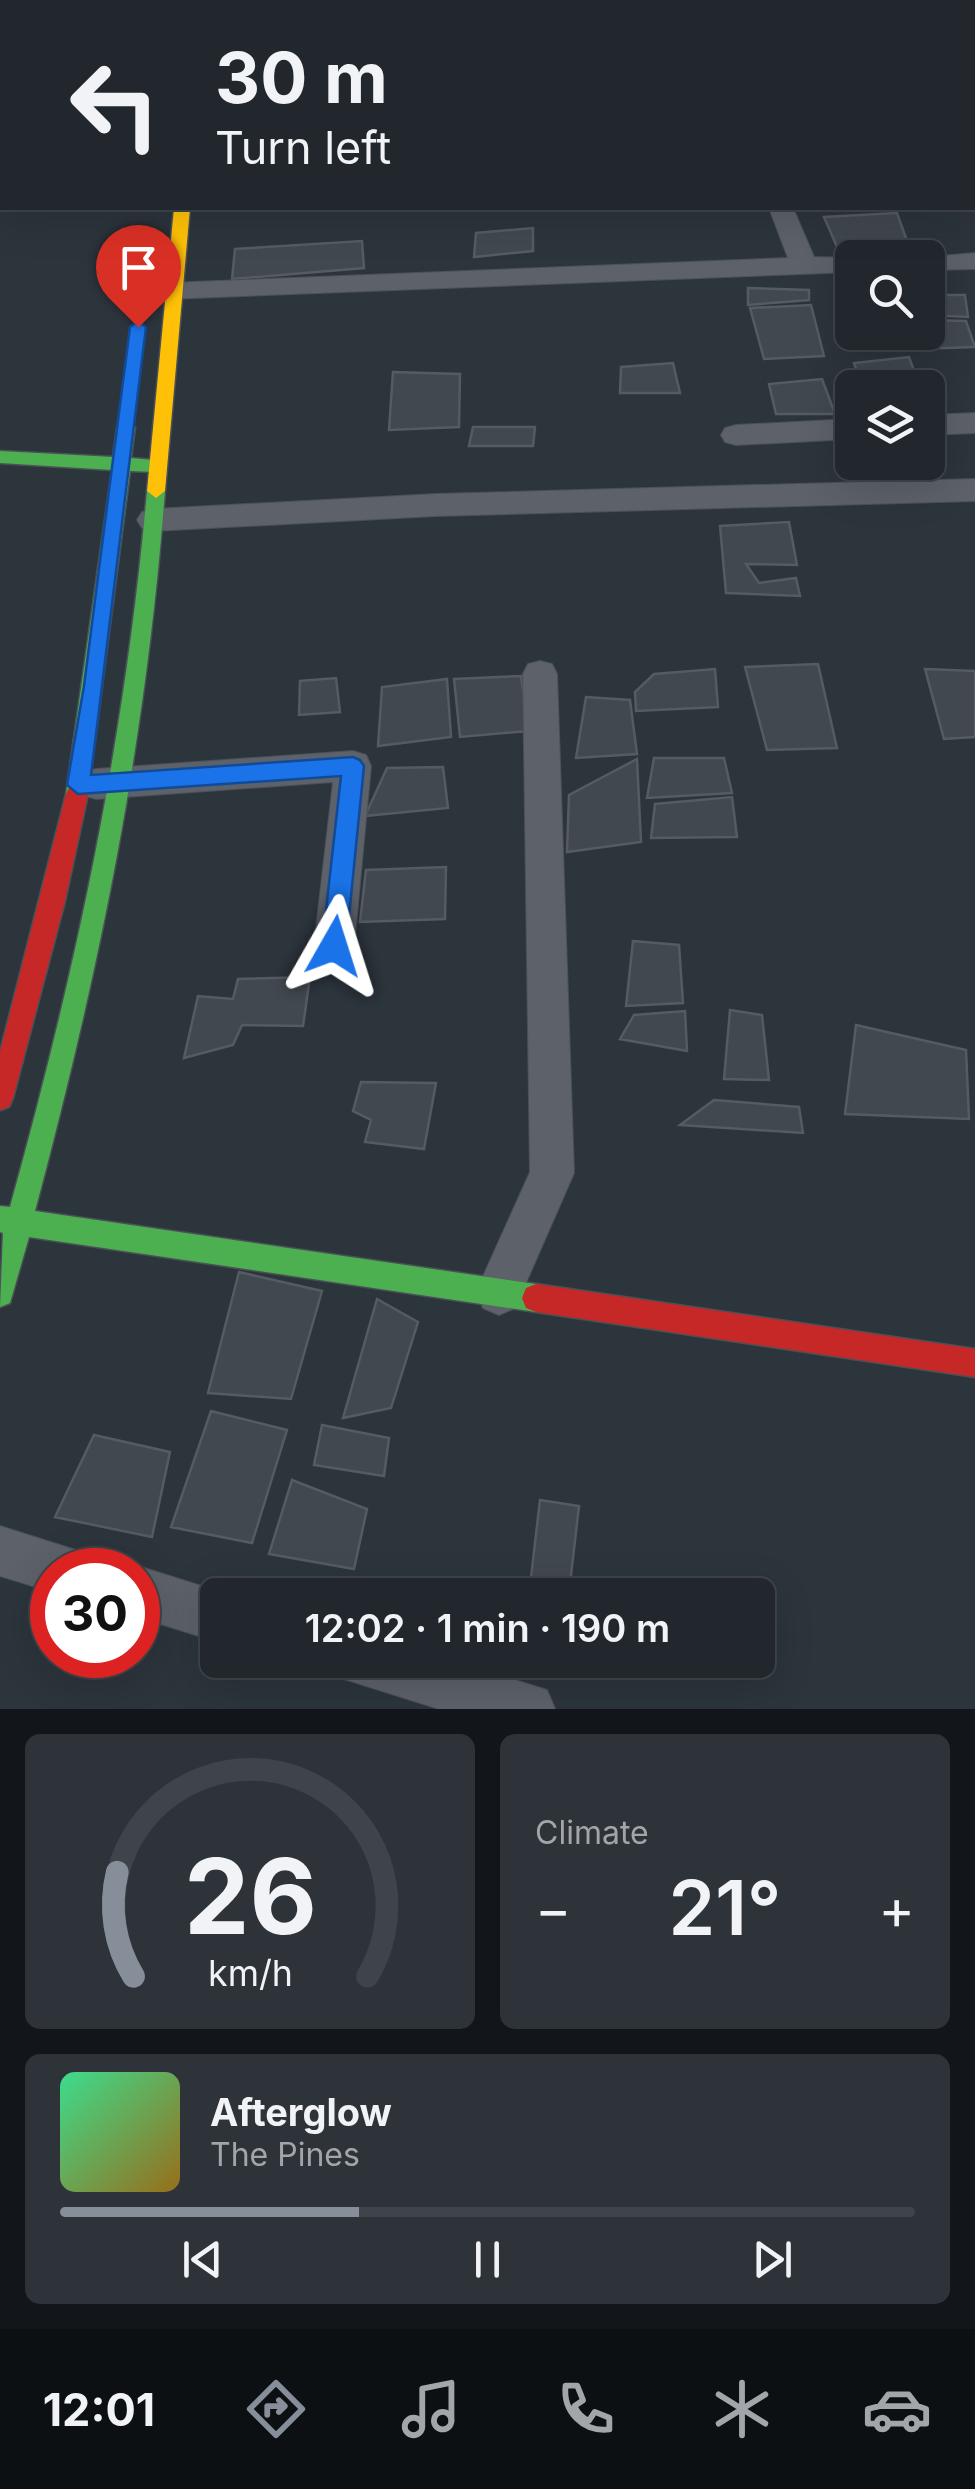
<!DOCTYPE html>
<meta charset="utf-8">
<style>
body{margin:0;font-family:Inter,sans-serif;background:#2d3339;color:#f1f3f6;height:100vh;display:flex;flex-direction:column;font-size:38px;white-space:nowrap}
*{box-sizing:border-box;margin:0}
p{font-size:32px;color:#a2a5aa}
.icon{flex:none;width:55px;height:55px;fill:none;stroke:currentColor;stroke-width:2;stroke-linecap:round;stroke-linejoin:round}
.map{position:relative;height:1709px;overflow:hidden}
.drawer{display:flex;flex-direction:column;gap:25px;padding:25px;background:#121519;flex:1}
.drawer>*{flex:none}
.hud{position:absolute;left:0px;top:0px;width:975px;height:210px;box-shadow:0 10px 40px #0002,0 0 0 2px #3e4449;background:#21272d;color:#f1f3f6;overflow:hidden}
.fabs{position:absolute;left:835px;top:240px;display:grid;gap:20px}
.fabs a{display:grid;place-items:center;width:110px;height:110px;border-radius:15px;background:#21272d;box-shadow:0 10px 40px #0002,0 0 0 2px #3e4449;font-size:50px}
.speed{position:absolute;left:30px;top:1548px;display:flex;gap:20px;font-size:50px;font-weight:700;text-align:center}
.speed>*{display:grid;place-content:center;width:130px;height:130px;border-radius:50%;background:#21272d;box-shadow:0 10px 40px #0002,0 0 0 2px #3e4449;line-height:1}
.speed .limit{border:15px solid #d22;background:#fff;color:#111}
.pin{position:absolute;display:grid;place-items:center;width:85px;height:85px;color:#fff;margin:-102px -42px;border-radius:50% 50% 50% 0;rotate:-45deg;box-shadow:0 0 10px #0007}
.pin .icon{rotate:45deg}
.me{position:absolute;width:110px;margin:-55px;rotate:6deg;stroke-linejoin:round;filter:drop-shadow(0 0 8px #0008)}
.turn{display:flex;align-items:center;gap:35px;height:210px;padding:0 50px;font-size:45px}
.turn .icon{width:130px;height:130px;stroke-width:2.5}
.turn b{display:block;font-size:70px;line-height:85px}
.big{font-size:75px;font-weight:600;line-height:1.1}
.drawer .card{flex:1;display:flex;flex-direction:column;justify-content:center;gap:15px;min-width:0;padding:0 35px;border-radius:15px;background:#2d3339}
.drawer .dial{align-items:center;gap:0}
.dial svg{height:260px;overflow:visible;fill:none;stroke:#3e4449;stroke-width:7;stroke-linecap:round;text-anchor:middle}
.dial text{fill:#f1f3f6;stroke:none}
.song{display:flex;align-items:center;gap:30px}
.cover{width:120px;height:120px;border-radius:15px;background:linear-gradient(135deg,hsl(150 70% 55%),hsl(40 70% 35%))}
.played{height:10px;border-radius:5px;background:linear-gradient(90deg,#868e9a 35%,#3e4449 35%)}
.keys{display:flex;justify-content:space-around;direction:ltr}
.heat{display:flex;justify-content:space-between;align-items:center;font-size:55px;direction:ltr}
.drawer .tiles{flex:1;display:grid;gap:25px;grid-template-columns:1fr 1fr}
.card:last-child{grid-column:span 2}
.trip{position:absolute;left:200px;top:1578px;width:575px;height:100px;border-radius:15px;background:#21272d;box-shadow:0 10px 40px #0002,0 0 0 2px #3e4449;font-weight:600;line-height:100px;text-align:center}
.tab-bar{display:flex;height:160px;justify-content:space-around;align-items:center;background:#0d1012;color:#a2a5aa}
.tab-bar .icon{width:70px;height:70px}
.tab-bar .current{color:#868e9a}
.tab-bar b{font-size:45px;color:#f1f3f6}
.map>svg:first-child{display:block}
.building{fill:#41484f;stroke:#545b63;stroke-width:2.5}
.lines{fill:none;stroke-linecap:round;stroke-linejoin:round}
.street-casing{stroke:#4a5056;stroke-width:2}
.fast-casing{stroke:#4a5056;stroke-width:3}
.slow-casing{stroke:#4a5056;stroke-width:3}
.jam-casing{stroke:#4a5056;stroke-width:3}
.street{fill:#5c616a;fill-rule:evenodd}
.fast{fill:#4caf50;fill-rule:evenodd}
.slow{fill:#ffc107;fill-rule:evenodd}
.jam{fill:#c62828;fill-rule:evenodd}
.route{fill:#1a73e8;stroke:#114b97;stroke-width:2.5}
</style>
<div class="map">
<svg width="975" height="1709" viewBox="0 0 975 1709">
<rect width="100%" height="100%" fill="#2c343c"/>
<!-- building -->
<path class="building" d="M897,213l10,28 -70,6 -13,-30z
M533,228v23l-59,6 2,-24z
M362,241l2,27 -132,11 3,-30z
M748,288l61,2v10l-61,5z
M928,295h37l3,22 -40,-2z
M843,303h9v29l52,2 -58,3z
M811,305l13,51 -60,3 -14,-51z
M928,320l38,1 9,26 -57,2 -4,-17h14z
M909,357l11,31h-58l-8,-25z
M673,363l7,30h-60l1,-26z
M393,372l67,2 -1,53 -70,3z
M822,379l13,35h-59l-7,-30z
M473,427h62l-2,19h-64z
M789,522l8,43 -51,-1 13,19 37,-5 4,18 -74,-3 -6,-67z
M818,664l19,84 -70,2 -22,-83z
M715,669l3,38 -82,4 -1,-19 19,-18z
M925,669l50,2v66l-31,2z
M521,676l7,55 -68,6 -6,-58z
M336,678l4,34 -41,3 1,-34z
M447,679l4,58 -73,9 4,-59z
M586,697l44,3 7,54 -61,4z
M654,758h70l8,35 -85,5z
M637,759l4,83 -74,10 2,-57z
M443,767l5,41 -83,8 22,-48z
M732,797l5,40 -86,1 4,-34z
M446,867l-1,52 -85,3 6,-52z
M633,941l46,4 4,58 -57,3z
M310,977l-7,49 -61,-1 -9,20 -49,13 14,-62 35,3 5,-20z
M730,1010l32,5 7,65 -45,-1z
M685,1011l2,40 -67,-12 14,-24z
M856,1025l110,25 3,69 -124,-5z
M361,1082l75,1 -12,66 -59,-7 6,-22 -18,-9z
M714,1100l85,7 4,26 -123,-8z
M239,1272l83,19 -31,108 -83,-6z
M377,1299l41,23 -27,86 -48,10z
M211,1411l76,19 -35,113 -81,-16z
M322,1425l67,13 -5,38 -70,-11z
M94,1435l76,17 -18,85 -97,-20z
M292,1480l75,29 -13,60 -85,-15z
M540,1500l39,6 -9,78 -39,-7z"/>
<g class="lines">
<defs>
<path id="street" d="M394,0h107l-109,2z
M702,0h22l1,2h-22z
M972,67h3v14h-3z
M972,185h3v21l-3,-1z
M769,208h24l21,49 45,1h-7v14l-710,28 -14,-8 14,-8 646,-26z
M975,253v16l-47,1v-12h-10z
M975,413v20l-47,2v-20z
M852,419v20l-116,6 -11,-3 -4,-7 4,-7 11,-3z
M975,479v22l-539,15 -283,15 -11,-3 -5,-8 5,-8 11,-3 283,-15z
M540,661l12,3 5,10 17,499 -59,135 -16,7 -16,-7 -7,-16 54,-120 -7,-498 5,-10z
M353,751l13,4 5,11 -17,180 -6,13 -14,5 -14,-5 -6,-13 19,-164 -237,17 -13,-4 -5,-11 5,-11 13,-4z
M0,1526l82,26 7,18h-37v22l-52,-16z
M138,1566l92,29h-12v47l-80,-25v-47h-9z
M337,1660h115l95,30 8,19h-116l-95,-30z"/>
<path id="fast" d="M126,421l9,6 -4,31 23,2 9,6 -9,6 -24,-1 -42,323 -3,6h-16l-3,-6 46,-324 -112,-7v-12l113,6 4,-30z
M156,484l9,7c-19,251 -65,477 -130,720l501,73 10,4 4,10 -4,10 -10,4 -507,-75 -19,66 -10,4 3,-74 -3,-1v-26l10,1c67,-241 115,-466 137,-716z"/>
<path id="slow" d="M174,208h16l-25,283 -9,7 -9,-7z"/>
<path id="jam" d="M77,785l8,3 3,6 -23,107 -52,197 -4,9 -9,3v-58l66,-258 3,-6z
M536,1284l439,65v28l-439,-65 -10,-4 -4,-10 4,-10z"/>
</defs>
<!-- street casing -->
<use href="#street" class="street-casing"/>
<!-- fast casing -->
<use href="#fast" class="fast-casing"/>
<!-- slow casing -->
<use href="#slow" class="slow-casing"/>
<!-- jam casing -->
<use href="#jam" class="jam-casing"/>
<!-- street -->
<use href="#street" class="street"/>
<!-- fast -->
<use href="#fast" class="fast"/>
<!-- slow -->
<use href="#slow" class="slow"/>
<!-- jam -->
<use href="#jam" class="jam"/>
</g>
<!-- route -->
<path class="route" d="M138,321l8,6 -55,448 262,-18 7,3 4,6 -18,180 -4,7 -8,4 -8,-4 -4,-7 19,-170 -263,18 -11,-9 17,-99 46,-359z"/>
</svg>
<div class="fabs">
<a><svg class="icon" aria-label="search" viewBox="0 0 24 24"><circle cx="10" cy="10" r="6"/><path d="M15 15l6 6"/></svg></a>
<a><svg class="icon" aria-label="layers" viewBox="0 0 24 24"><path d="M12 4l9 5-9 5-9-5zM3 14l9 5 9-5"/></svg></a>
</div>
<div class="speed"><div class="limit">30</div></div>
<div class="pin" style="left:138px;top:327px;background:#d93025"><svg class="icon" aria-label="arrive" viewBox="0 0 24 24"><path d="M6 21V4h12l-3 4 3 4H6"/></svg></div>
<svg class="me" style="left:334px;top:946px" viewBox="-20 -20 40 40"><path d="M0-17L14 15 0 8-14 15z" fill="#1a73e8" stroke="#fff" stroke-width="4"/></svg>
<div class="trip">12:02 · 1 min · 190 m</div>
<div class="hud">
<div class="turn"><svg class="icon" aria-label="left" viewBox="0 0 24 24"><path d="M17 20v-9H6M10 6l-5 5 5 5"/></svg><div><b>30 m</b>Turn left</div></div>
</div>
</div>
<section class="drawer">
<div class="tiles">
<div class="card dial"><svg viewBox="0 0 100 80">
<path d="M14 69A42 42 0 1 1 86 69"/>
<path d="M14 69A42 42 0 0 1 9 37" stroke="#868e9a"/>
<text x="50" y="56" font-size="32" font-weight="700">26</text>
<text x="50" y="72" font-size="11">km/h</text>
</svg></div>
<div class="card"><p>Climate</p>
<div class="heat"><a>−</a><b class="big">21°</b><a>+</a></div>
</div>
<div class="card">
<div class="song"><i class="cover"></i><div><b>Afterglow</b><p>The Pines</p></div></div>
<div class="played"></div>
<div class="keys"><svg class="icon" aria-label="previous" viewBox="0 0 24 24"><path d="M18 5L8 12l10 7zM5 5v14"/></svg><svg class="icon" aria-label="pause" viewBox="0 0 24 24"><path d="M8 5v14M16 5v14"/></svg><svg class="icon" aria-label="next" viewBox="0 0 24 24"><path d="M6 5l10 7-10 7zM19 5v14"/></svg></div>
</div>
</div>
</section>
<nav class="tab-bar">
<b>12:01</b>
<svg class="icon current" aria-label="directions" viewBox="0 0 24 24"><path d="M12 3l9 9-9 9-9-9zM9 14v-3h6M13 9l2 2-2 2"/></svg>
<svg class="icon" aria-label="music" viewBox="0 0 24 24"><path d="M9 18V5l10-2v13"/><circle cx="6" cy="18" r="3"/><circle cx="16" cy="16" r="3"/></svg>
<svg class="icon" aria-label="phone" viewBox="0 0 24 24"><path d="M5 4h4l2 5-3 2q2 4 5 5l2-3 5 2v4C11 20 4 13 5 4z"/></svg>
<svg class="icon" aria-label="climate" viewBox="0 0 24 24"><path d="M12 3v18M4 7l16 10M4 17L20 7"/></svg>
<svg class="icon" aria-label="car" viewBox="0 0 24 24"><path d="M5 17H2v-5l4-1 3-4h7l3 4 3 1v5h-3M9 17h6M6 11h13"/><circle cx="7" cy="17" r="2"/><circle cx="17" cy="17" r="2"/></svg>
</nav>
